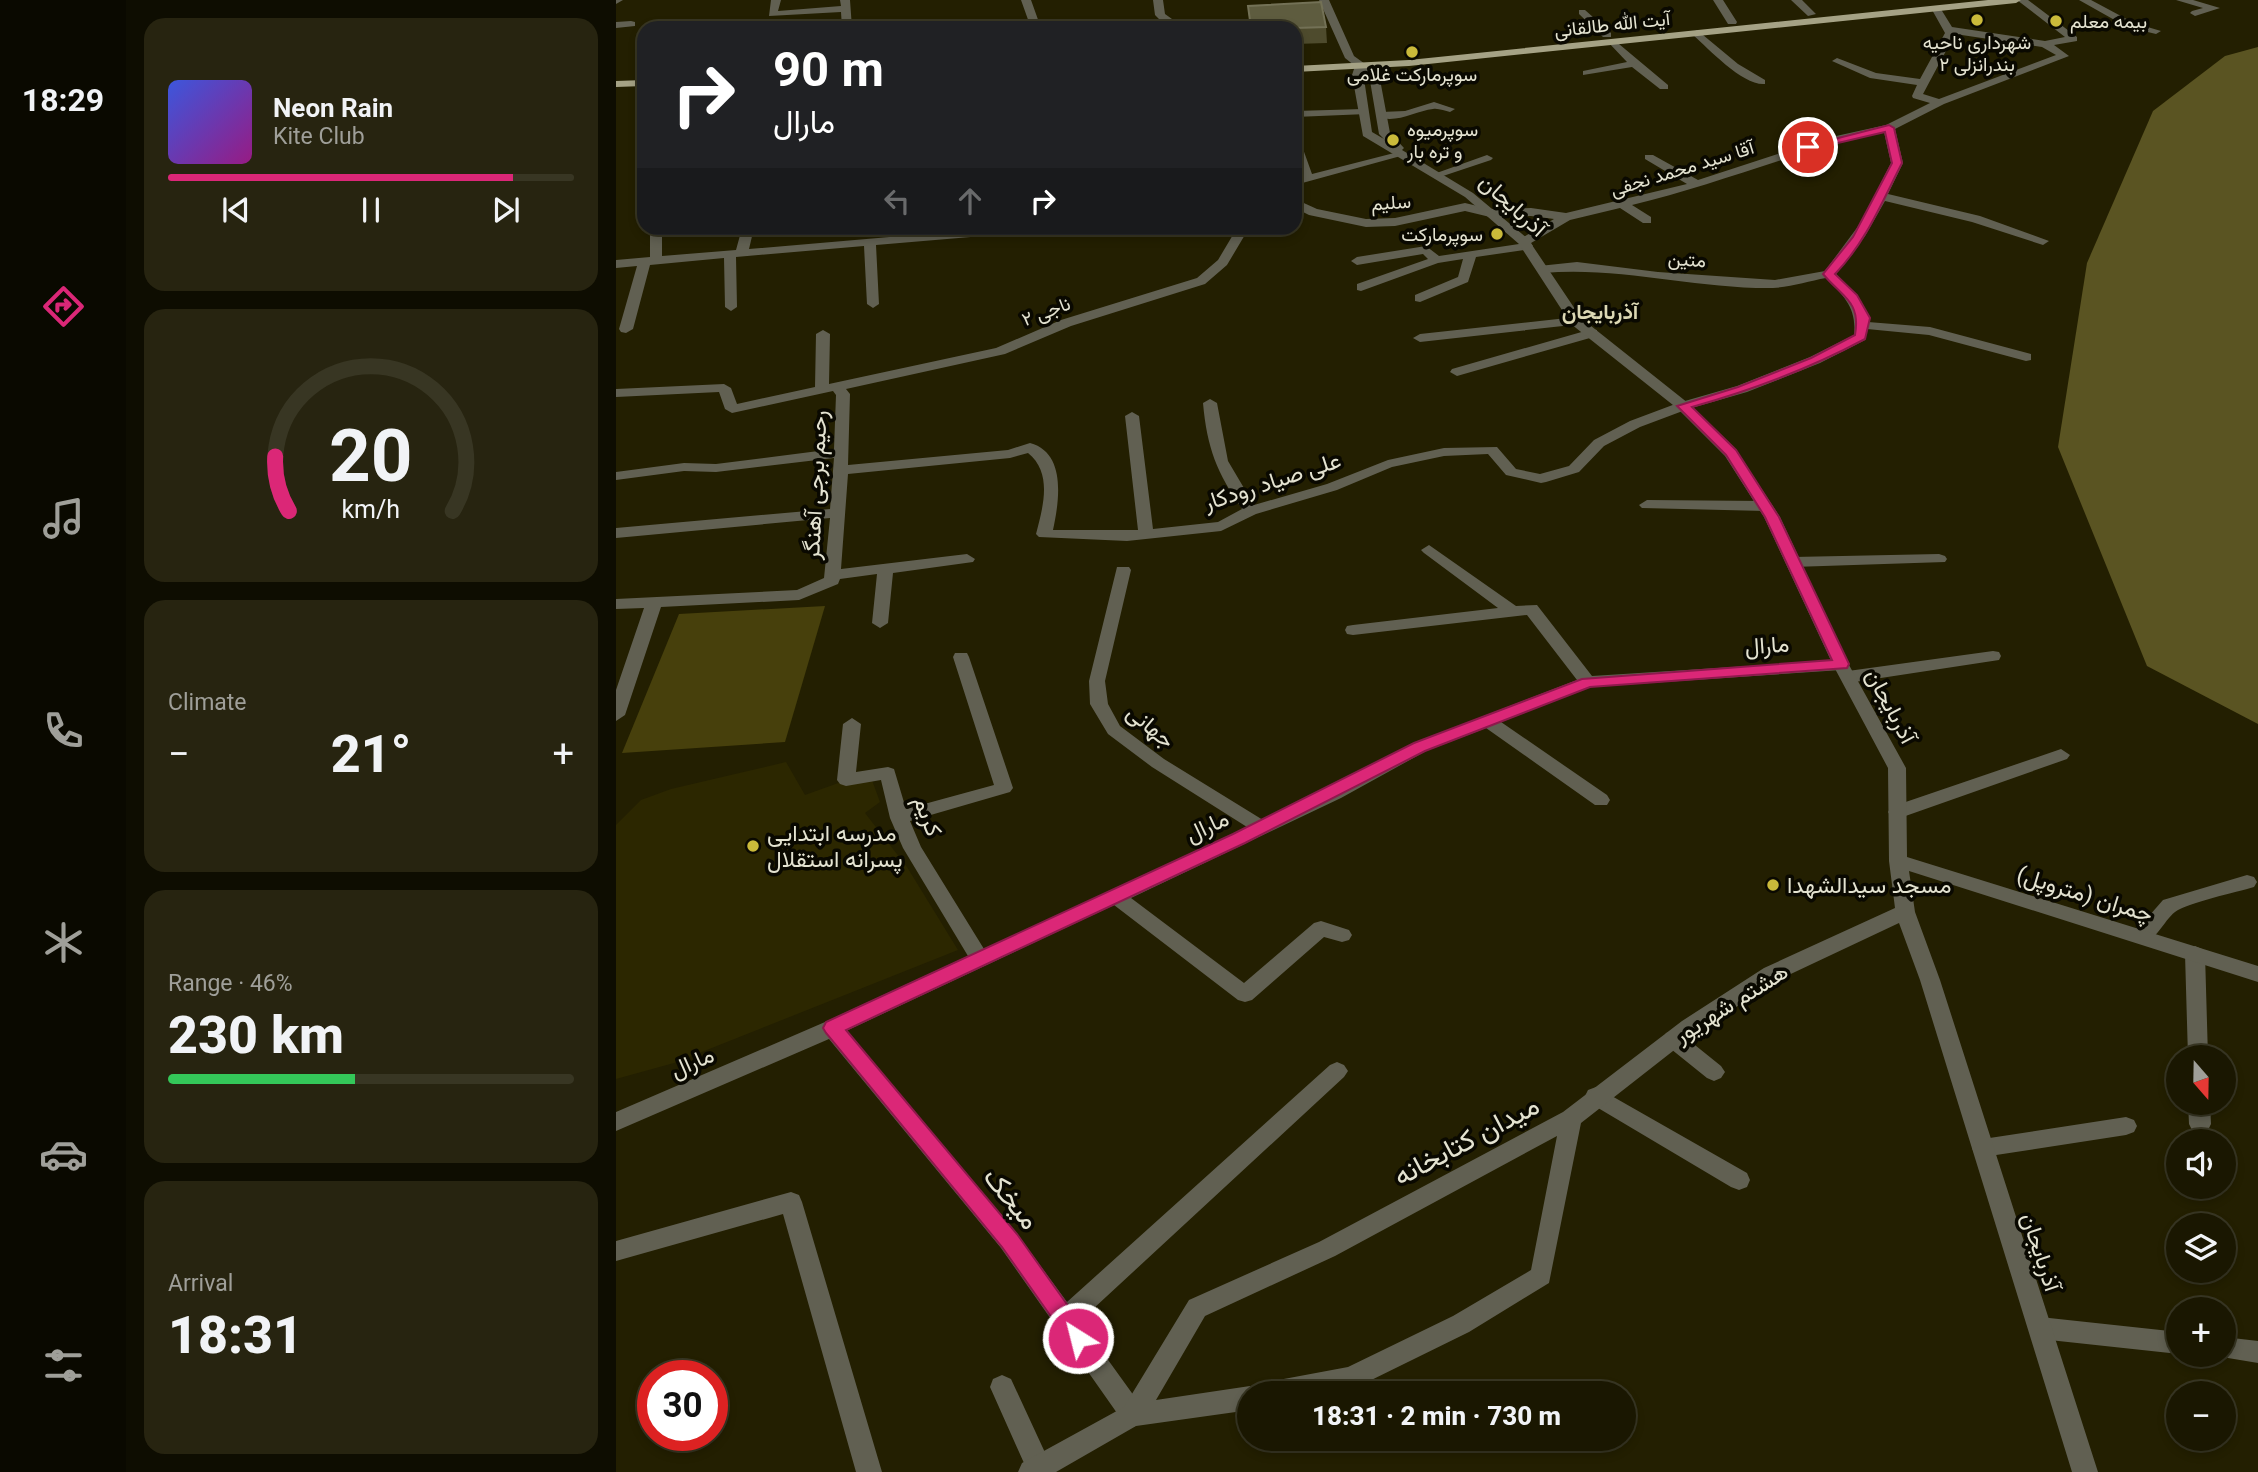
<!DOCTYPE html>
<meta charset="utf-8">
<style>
body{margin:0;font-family:Roboto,Vazirmatn,sans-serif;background:#272410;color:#f1f3f6;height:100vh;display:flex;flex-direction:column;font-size:26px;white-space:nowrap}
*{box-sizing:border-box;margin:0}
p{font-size:23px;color:#9f9f99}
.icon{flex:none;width:38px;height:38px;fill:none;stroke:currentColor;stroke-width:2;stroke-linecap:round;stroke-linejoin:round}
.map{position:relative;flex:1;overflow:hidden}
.drawer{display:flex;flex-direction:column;gap:18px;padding:18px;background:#0e0d01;width:490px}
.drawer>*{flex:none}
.hud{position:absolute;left:21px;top:21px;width:665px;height:214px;border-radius:21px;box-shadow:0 4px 10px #0003,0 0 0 2px #383623;background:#202124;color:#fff;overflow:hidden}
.needle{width:46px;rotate:160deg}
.controls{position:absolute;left:1550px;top:1045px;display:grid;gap:14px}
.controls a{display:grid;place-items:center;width:70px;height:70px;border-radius:50%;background:#1a1701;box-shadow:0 4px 10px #0003,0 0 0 2px #383623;font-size:35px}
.speed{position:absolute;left:21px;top:1360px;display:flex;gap:14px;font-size:35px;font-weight:700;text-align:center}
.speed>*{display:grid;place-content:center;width:91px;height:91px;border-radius:50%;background:#1a1701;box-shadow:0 4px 10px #0003,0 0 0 2px #383623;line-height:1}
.speed .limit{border:10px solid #d22;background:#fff;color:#111}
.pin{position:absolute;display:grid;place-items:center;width:60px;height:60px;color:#fff;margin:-30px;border:4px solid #fff;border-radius:50%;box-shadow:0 2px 7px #0007}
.me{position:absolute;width:77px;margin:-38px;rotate:324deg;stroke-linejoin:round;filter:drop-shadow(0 0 5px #0008)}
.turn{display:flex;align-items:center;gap:24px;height:147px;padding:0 21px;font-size:32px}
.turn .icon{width:91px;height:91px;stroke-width:2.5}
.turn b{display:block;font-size:49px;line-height:60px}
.lanes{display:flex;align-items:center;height:66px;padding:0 21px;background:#0003;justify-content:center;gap:35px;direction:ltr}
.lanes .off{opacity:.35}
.big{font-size:52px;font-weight:800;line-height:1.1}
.drawer .card{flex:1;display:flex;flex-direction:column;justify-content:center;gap:10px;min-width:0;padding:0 24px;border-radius:21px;background:#272410}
.drawer .dial{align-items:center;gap:0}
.dial svg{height:182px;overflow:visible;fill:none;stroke:#383623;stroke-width:7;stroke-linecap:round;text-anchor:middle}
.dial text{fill:#f1f3f6;stroke:none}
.song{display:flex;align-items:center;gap:21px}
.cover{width:84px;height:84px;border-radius:10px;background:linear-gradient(135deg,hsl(230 70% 55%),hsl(310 70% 35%))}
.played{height:7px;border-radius:4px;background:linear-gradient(90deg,#db2777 85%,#383623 85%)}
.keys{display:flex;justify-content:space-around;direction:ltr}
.heat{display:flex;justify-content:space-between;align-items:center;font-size:38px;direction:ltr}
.charge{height:10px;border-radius:5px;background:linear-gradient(90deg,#34c759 46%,#383623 0)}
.trip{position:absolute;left:621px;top:1381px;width:399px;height:70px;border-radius:35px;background:#1a1701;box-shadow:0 4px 10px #0003,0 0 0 2px #383623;font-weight:800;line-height:70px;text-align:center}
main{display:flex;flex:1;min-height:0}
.tabs{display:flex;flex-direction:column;width:126px;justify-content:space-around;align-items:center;background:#0a0900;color:#9f9f99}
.tabs .icon{width:49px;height:49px}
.tabs .on{color:#db2777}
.tabs b{font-size:32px;color:#f1f3f6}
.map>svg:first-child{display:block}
.built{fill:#2c2700}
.green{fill:#47400c}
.forest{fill:#5a5422}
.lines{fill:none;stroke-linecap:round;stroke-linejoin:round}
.minor{fill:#616052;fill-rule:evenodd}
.tertiary{fill:#616052;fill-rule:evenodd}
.primary{fill:#a5a285;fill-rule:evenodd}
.wall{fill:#4e4b2d}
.building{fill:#5e5c3f;stroke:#737156;stroke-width:2}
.route{fill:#db2777;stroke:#8e194d;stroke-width:2}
.poi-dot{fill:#caba3a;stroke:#0a0901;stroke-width:2.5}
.labels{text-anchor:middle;stroke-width:7;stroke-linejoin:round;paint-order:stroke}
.far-poi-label{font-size:19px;fill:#e4e3d1;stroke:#0a0901;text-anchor:start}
.far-street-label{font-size:19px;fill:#e4e3d1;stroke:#0a0901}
.far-neighbourhood-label{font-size:21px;font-weight:bold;fill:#dcd8b4;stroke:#0a0901}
.street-label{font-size:23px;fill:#e4e3d1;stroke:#0a0901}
.poi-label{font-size:23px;fill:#e4e3d1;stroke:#0a0901;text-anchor:start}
.near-street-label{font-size:28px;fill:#e4e3d1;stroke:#0a0901}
</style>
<main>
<nav class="tabs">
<b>18:29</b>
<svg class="icon on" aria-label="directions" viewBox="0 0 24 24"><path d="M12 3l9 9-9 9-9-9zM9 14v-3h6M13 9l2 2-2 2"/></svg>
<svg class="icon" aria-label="music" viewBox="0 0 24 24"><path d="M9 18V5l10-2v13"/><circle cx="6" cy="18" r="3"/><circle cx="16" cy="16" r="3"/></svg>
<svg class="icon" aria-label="phone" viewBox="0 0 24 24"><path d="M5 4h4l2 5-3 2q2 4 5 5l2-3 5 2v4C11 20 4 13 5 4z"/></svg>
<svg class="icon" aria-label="climate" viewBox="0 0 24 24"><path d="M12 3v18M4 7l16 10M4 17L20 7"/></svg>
<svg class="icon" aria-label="car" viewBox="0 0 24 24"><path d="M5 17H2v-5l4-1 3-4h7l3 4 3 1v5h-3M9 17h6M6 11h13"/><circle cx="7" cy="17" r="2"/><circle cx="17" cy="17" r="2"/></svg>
<svg class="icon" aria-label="filters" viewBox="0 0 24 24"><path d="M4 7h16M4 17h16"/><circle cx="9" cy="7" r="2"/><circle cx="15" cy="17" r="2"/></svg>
</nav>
<section class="drawer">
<div class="card">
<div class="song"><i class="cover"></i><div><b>Neon Rain</b><p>Kite Club</p></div></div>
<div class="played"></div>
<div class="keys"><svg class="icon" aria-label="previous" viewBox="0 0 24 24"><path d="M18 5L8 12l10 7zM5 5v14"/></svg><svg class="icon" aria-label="pause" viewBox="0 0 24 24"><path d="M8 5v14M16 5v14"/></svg><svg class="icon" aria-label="next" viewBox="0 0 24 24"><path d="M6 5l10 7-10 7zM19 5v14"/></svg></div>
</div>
<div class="card dial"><svg viewBox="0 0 100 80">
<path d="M14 69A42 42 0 1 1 86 69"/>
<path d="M14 69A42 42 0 0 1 8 45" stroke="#db2777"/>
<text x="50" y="56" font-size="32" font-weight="700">20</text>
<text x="50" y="72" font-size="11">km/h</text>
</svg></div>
<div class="card"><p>Climate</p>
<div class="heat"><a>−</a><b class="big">21°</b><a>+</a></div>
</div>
<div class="card"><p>Range · 46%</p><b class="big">230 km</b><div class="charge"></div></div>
<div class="card"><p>Arrival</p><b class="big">18:31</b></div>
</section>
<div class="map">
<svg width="1642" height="1472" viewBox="0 0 1642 1472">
<rect width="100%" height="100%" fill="#231f01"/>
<!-- built -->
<path class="built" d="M170,762l19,33 64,-23 11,30 -15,11 42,54 51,83 -284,113 -58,16v-254l25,-25 30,-11z"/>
<!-- green -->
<path class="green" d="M209,606l-40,136 -163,11 57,-139z"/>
<!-- forest -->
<path class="forest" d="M1642,47v677l-111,-58 -89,-219 29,-184 66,-152 72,-55z"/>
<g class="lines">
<!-- minor -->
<path class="minor" d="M0,0h7l-7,4z
M155,0h10l-3,11 63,-5 -1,-6h10l2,28h-10l-1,-16 -72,4z
M405,0h10l10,28h-10z
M537,0h10l2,14 7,5 6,9h-10l-13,-13z
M1097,0h10l14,22 -1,2h-8z
M1175,0h11l14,14 -8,2z
M1401,0h11l49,37v4l-23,4 15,11 -125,48 -49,25 8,34 -15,31 92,22 69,25 -6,4 -71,-23 -87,-21 -20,35 -29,38 25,27 7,21 62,5 101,27v6l-5,1 -97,-26 -62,-6 -2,11 -45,23 -73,29 -59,17 -48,18 -36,19 -25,26 -33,10 -5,1 -35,-8 -18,-21 -44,2 -52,11 -55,23 -81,24 -35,17 -94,10 -88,-4 -3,-3c7,-27 17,-61 -8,-81l-18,5 -162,16 -7,95 126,-15 8,5 -2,3 -80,11 -5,50 -8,5 -8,-5 5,-49 -37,5 -2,5 -39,16 -138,7 -36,108 -9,6v-31l28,-82 -28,1v-10l181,-9 27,-12 6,-60 -214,20v-10l214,-19 4,-51 -118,14 -32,-1 -68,9v-8l68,-9 32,1 118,-15 2,-54 -3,-4 -101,22 -7,-4 -6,-17 -103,5v-8l108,-5 7,4 6,16 78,-17 1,-53 7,-4 7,4 -1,50 167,-36 65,-28 136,-42 21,-18 19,-32h12l-22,37 -22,19 -134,42 -66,28 -159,35 4,5 -2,71 160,-15 22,-7c37,10 29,59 23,87h85l-13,-114 7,-4 7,4 14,113 65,-7 24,-13c-25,-36 -35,-61 -39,-106l7,-4 7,4 11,58 26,44 73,-21 61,-24 56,-12 53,-1 19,22 24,5 29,-8 25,-26 36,-19 48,-18 59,-17 73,-29 44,-22c3,-27 -10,-39 -28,-57 -17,3 -35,9 -53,10 -77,1 -154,-22 -230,-15l-4,-1v-6l38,-4 81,10 117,8 50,-9 37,-50 29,-58 -7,-31c-86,18 -167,53 -252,73l19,12v6h-8l-23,-15 -50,12 -39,23 2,3 -2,3 -55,8 -8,25 -48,20 -5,-1v-6l43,-18 5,-18 -25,4 -77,28 -4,-1v-6l71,-25 -5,-5 -66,11 -6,-4 6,-4 69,-11 13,10 80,-12 1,-5 34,-20 -23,-3 -41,1 -25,-6 -70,15 -29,1 -57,-12 -14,-7v-9l22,10 49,10 29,-1 70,-15 25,6 41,-1 35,5 121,-29 -42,-25v-4h8l45,25 129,-42 59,-13 44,-22 -17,-5 -1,-2 5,-11 -47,-7 -38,-17 5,-3 39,15 44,6 25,-46 -14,-25 2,-2h6l13,21 93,14 20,-4zM1339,34l87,13 14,8 -117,44 -16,-5z
M1463,0h12l43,23 27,8 -5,3 -29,-7z
M1560,0h17l27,8 -25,8 -5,-3 2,-2 11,-3z
M963,10h6l26,23v4h-8l-24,-23z
M15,21l4,1v4l-19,2v-6z
M1081,30l41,34 27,16v4c-22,2 -56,-35 -72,-49l-1,-2z
M997,39l55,46v4h-8l-28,-22 -49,8v-4l44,-9 -19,-20z
M818,102l21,7 -5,3c-5,-1 -12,-4 -17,-3 -18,2 -41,17 -57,6l5,-3 24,-1z
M747,109l4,1v4l-72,3v-6z
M679,146l8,3 9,25 90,-23 6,3 -113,31v-7l7,-1 -7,-18z
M871,155l6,3 -2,2 -54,18 -6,-3z
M34,228h12v28l74,-6 6,-22h12l-5,21 245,-21h42l-6,4 -154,13 3,59 -6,4 -6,-4 -3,-58 -128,11 1,50 -6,4 -6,-4 -1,-49 -74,7 -17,64 -7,4 -5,-1 -2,-3 18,-63 -21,2v-8l34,-3z
M960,317l5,1v6l-161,18 -7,-4 7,-4z
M976,329l5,1v6l-140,40 -7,-4 2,-3z
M1031,500l118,1 8,5 -8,5 -123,-3 -3,-3z
M813,545l87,61 21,-1 55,71 249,-16 8,5 -8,5 -251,17 -89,35 106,73 3,5 -3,5h-12l-109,-77 -60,23 -85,47 -210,100 113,85 70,-60 7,-2 28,9 3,5 -3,5 -7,2 -18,-5 -72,63 -7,2 -7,-2 -124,-95 -268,126 171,203 50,68 263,-237 7,-3 7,3 4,6 -4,6 -264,244 62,86 3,8 -3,8 -9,4 -9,-4 -123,-175 -172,-209 -213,92v-19l209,-90 143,-66 -65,-108 -13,-30 -9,-38 -35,6 -6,-2 -3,-4 6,-56 9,-6 9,6 -5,48 32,-5 6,2 12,40 88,-24 -41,-128 2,-4h12l2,4 44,131 -3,4 -100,29 11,26 63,102 263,-122 -95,-60 -44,-33 -18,-30 -1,-23 28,-114h12l2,3 -26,111 3,23 12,22 44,33 99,61 151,-77 163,-63 -50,-65 -174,20 -6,-1 -2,-4 2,-4 6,-1 145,-17 -74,-55 -3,-3z
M1323,554l6,2 2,3 -2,3 -152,5 -8,-5 8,-5z
M1377,651l6,1 2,4 -2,4 -151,23 -8,-6 8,-6z
M1445,749l9,6 -3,4 -170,60 -6,-2 -3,-5 3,-5z
M1631,875l7,2 3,5 -3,5c-17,5 -67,16 -79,25 -13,10 -21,36 -40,30l-3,-5 3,-5 28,-32z
M1579,946l7,3 3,5 3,103h-20l-3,-103 3,-5z
M1057,1031l7,2 41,33 4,6 -4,6 -7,3 -7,-3 -41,-33 -3,-6 3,-6z
M980,1087l151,86 3,7 -3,7 -8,3 -8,-3 -143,-85 -3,-6 3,-6z
M1572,1102h22l1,22 -3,6 -8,3 -8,-3 -3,-6z
M1510,1117l8,3 3,6 -3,6 -8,3 -143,22 -8,-2 -3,-7 3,-7 8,-2z
M175,1192l8,3 3,7 80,270h-26l-73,-258 -167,47v-20z
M1424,1317l139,15v22l-139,-15 -8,-3 -4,-8 4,-8z
M1608,1337l34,4v22l-42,-7 8,-2z
M386,1375l9,4 37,80 4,9 -2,4h-22l-38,-85 3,-8z"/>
<!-- tertiary -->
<path class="tertiary" d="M703,0h10l25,56 25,18 11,59 14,15 -2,2 71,43 55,46 53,79 107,85 48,47 44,67 69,148 57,103 1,89 351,109v16l-349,-111 6,41 25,68 158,492h-26l-152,-492 -21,-57 -121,57 -82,53 -115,90 -32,160 -80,49 -118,58 -18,3h-72l3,-8 9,-4 75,-14 105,-51 78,-46 26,-134 -222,120 -130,60 -49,84 94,-14 10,7h-10v17l-114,16 -80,46h-38l4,-9 102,-56 65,-107 130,-58 244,-130 119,-91 82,-53 131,-60 -6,-47 -1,-93 -55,-103 -69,-148 -39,-61 -47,-47 -107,-85 -52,-80 -54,-47 -102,-61 -11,-61 3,-9 -10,-8zM747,72l6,3 10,59 5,5 -12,-7z"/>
<!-- primary -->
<path class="primary" d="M1372,0h33l-5,3 -607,63 -114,6v-6l114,-6z
M28,80v6l-28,1v-6z"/>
</g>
<!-- wall -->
<path class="wall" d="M632,6l78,21 1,16 -32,1v-16h-45z"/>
<!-- building -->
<path class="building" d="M705,2l5,25 -31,1h-44l-3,-22z"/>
<!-- route -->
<path class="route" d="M1273,125l5,3 8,35c-20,39 -36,79 -67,111l22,21 13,23 -5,21c-56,30 -112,51 -173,68l44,43 43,67 70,147 -2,4 -257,19 -165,64 -180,92 -399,187 171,204 69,97 3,7 -3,7 -8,3 -7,-3 -69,-98 -176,-214 -3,-5 3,-6 407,-188 181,-91 168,-64 250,-19 -67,-143 -39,-62 -49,-49 61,-19 73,-29 44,-23c6,-34 -13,-38 -32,-61l30,-37 39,-74 -7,-31 -77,18 -5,-3z"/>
<!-- markers -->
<g class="poi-dot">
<circle cx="1361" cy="20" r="7"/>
<circle cx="1440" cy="21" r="7"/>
<circle cx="796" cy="52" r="7"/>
<circle cx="777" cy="140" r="7"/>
<circle cx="881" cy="234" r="7"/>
<circle cx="137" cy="846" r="7"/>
<circle cx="1157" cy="885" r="7"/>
</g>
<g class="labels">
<!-- far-poi labels -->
<g class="far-poi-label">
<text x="1454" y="28">بیمه معلم</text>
<text x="1361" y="49" text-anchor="middle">شهرداری ناحیه<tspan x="1361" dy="22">۲ بندرانزلی</tspan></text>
<text x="796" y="81" text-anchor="middle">سوپرمارکت غلامی</text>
<text x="791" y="136">سوپرمیوه<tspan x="791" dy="22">و تره بار</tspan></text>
<text x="867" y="241" text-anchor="end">سوپرمارکت</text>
</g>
<!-- far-street labels -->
<g class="far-street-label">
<text transform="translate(996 24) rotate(-6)" y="7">آیت الله طالقانی</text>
<text transform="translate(1066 168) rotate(-17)" y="7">آقا سید محمد نجفی</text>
<text transform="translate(775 202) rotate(-4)" y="7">سلیم</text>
<text transform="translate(1071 259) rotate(4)" y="7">متین</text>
<text transform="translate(430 311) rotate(-21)" y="7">ناجی ۲</text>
</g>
<!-- far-neighbourhood labels -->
<g class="far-neighbourhood-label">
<text x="984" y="319">آذربایجان</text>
</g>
<!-- street labels -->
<g class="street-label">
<text transform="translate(897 205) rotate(42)" y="8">آذربایجان</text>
<text transform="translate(656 481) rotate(-18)" y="8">علی صیاد رودکار</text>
<text transform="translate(199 485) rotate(-87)" y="8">رحیم برجی آهنگر</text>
<text transform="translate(1151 645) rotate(-4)" y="8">مارال</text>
<text transform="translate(1275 706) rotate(62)" y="8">آذربایجان</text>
<text transform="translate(535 726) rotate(40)" y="8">جهانی</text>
<text transform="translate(312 816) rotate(69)" y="8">کریم</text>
<text transform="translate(591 826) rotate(-25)" y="8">مارال</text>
<text transform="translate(1469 894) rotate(17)" y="8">چمران (متروپل)</text>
<text transform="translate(1115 1003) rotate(-32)" y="8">هشتم شهریور</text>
<text transform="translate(76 1062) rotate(-24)" y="8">مارال</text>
<text transform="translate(1425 1252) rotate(72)" y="8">آذربایجان</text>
</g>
<!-- poi labels -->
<g class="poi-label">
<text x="151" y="841">مدرسه ابتدایی<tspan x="151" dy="26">پسرانه استقلال</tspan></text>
<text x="1171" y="893">مسجد سیدالشهدا</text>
</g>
<!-- near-street labels -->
<g class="near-street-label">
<text transform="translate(850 1140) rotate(-28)" y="10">میدان کتابخانه</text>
<text transform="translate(396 1198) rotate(51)" y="10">میخک</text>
</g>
</g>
</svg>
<div class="controls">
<a><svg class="needle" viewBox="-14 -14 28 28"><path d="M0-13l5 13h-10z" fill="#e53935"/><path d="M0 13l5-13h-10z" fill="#9f9f99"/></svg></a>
<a><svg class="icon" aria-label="sound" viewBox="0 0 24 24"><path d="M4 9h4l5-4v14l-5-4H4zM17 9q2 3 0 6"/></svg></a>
<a><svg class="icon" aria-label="layers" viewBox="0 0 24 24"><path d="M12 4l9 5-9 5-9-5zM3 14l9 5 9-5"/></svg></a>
<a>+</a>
<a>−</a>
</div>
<div class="speed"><div class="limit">30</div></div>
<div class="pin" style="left:1192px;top:147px;background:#d93025"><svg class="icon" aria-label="arrive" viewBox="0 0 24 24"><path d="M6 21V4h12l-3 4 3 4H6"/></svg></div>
<svg class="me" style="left:462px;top:1338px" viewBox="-20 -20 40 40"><circle r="17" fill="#db2777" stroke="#fff" stroke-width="3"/><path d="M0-11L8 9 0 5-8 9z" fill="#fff"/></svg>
<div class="trip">18:31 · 2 min · 730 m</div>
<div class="hud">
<div class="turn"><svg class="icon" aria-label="right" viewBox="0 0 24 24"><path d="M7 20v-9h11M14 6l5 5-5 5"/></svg><div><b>90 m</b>مارال</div></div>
<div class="lanes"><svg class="icon off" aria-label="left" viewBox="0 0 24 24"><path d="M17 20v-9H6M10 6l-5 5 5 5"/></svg><svg class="icon off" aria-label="ahead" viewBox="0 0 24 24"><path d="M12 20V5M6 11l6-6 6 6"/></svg><svg class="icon" aria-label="right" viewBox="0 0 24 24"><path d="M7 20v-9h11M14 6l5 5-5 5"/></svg></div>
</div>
</div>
</main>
